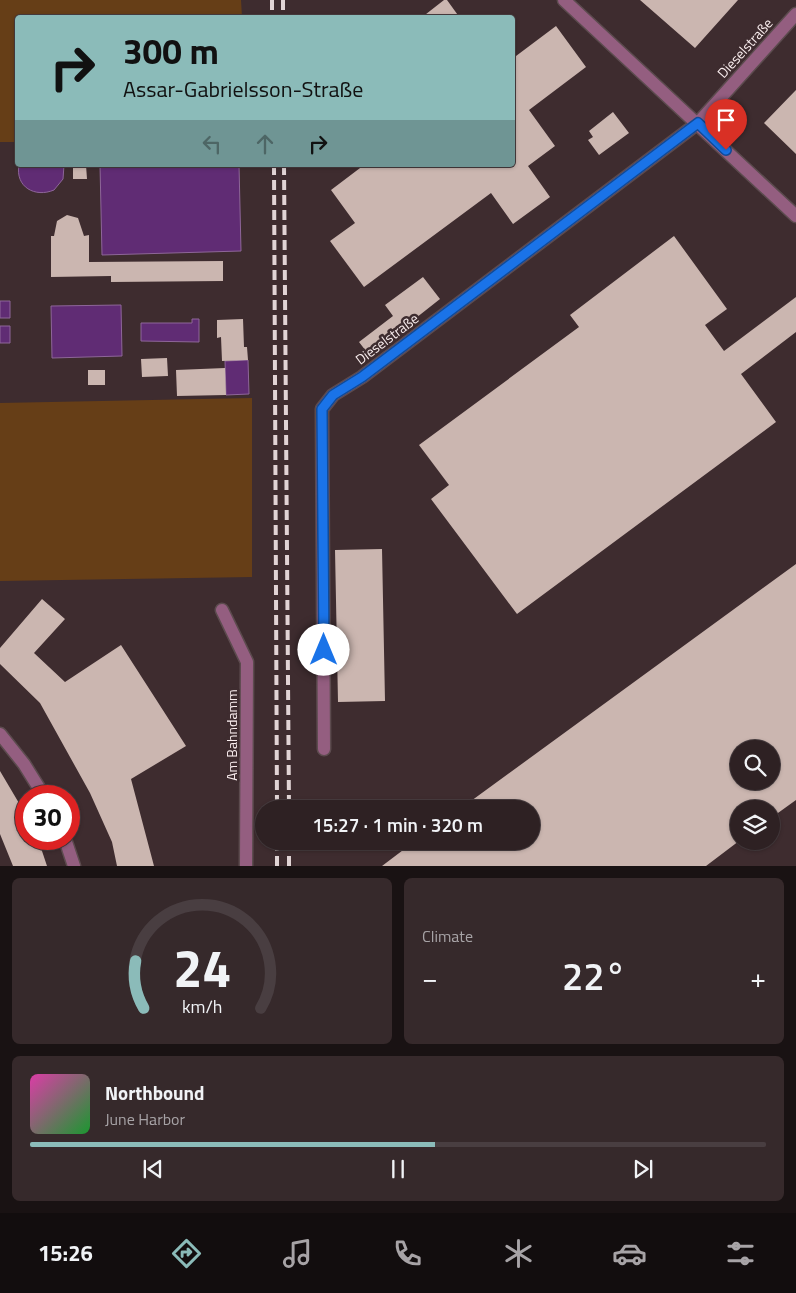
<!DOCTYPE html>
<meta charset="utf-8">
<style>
body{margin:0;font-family:"Titillium Web",sans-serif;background:#36292b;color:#f1f3f6;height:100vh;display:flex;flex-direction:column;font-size:19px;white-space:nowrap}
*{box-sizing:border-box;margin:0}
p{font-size:16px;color:#a7a3a6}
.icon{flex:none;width:28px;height:28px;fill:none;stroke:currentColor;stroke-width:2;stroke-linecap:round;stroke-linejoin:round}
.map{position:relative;height:866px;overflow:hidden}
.side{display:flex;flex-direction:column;gap:12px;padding:12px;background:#191213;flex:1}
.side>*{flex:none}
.hud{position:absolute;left:15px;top:15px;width:500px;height:152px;border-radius:5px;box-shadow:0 1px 4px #0004,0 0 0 1px #493e41;background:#8bbbb9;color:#111;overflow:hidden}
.fabs{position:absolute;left:730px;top:740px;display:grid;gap:10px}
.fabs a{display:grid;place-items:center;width:50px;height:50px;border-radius:50%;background:#2e2123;box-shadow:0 1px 4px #0004,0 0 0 1px #493e41;font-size:25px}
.speed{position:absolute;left:15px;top:785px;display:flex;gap:10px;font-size:25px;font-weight:700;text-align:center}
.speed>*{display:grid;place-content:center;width:65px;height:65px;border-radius:50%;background:#2e2123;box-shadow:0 1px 4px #0004,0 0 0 1px #493e41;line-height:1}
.speed .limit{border:8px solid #d22;background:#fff;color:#111}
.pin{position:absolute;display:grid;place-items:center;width:42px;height:42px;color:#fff;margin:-51px -21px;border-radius:50% 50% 50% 0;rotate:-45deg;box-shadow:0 0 5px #0007}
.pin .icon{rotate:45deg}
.me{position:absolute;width:55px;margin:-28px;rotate:0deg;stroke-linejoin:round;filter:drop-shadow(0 0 4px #0008)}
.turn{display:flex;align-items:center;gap:18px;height:105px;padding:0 25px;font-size:22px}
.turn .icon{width:65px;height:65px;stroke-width:2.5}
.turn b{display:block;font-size:35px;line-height:42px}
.lanes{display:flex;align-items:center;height:48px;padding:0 25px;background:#0003;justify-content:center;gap:25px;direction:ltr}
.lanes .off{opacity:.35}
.big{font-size:38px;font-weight:600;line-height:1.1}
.side .card{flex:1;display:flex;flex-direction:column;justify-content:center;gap:8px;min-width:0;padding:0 18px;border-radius:8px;background:#36292b}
.side .dial{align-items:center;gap:0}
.dial svg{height:130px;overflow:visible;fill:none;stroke:#493e41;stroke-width:7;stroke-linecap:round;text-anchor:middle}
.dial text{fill:#f1f3f6;stroke:none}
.song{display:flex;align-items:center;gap:15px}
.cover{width:60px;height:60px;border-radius:8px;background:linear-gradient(135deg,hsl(320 70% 55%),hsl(130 70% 35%))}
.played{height:5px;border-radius:2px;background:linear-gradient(90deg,#8bbbb9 55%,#493e41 55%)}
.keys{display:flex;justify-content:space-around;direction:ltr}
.heat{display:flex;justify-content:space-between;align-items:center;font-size:28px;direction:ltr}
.side .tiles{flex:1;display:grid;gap:12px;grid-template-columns:1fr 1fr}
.card:last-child{grid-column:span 2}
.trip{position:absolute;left:255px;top:800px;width:285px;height:50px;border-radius:25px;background:#2e2123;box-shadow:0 1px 4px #0004,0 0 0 1px #493e41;font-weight:600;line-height:50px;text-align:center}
.tabs{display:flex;height:80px;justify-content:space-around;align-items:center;background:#120d0e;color:#a7a3a6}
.tabs .icon{width:35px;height:35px}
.tabs .active{color:#8bbbb9}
.tabs b{font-size:22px;color:#f1f3f6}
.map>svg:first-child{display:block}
.green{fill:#663e17}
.water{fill:#602c74;stroke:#8e6699}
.building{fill:#cbb6b0;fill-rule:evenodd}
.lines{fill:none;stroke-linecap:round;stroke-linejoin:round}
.minor-casing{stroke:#5c4b4e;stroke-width:15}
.minor{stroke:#945e80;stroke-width:12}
.rail{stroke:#e1d4d5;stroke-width:4;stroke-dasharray:10 5;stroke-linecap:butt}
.route-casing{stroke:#114b97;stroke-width:12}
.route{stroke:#1a73e8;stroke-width:9}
.labels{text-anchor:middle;stroke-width:5;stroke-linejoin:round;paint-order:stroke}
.street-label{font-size:14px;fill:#faeeef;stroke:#3e2c2f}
</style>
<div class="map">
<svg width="796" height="866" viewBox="0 0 796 866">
<rect width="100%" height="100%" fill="#3e2c2f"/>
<!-- green -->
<path class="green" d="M0,0h241l1,17 -224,1 -1,124h-17z
M252,398v179l-252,4v-178z"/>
<!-- water -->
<path class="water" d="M19,165h45l-1,14 -9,11c-19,8 -39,-3 -35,-25z
M100,165h139l2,86 -139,4z
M0,301h10v17h-10z
M121,305l1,51 -70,2 -1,-52z
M192,319h7v23l-58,-1v-18h51z
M0,326h10v17h-10z
M248,360l1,34 -23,1 -1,-34z"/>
<!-- building -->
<path class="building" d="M444,0h3l13,18h-39z
M640,0h98l-43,48z
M556,26l30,41 -57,43 26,36 -27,20 22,31 -37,27 -22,-31 -127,94 -34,-46 25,-18 -24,-33 33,-25h148v-106z
M796,90v64l-32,-31z
M613,112l16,21 -30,22 -11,-15 5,-3 -4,-6z
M73,165h13l1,14h-14z
M67,215l11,3 6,18 5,-1v27l134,-1v20l-112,1v-6l-60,1v-41h3l3,-15z
M674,236l53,73 -22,16 19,26 72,-54v35l-55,42 35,48 -259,192 -86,-115 18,-14 -30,-40 160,-118 -9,-12z
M423,277l17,22 -71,56 -10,-13 34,-26 -8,-11z
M243,319l1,28h3l1,13 -26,1 -1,-24 -4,1v-18z
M167,358l1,18 -26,1 -1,-18z
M225,368l1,27 -49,1 -1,-26z
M88,370h17v15h-17z
M382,549l3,152 -47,1 -3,-152z
M796,564v236l-25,18v-9h-32v32l-33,25h-324l33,-25h116v-32h-71zM739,749h32v32h-32z
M42,599l23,20 -31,34 31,29 56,-37 65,101 -55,33 23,87h-37l-5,-24 -22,-49 -50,-90 -40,-39v-16z
M0,771l26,44v24h12l9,27h-34l-13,-32z"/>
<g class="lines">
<defs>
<path id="minor" d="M564,0l232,216
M222,610l25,52 -1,204
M0,734l24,30 20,32
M324,749l-2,-340 11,-14 29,-18 336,-254 98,-109
M65,839l9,27"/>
</defs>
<!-- minor casing -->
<use href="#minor" class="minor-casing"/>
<!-- minor -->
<use href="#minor" class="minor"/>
<!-- rail -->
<path class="rail" d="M272,0v18
M283,0v18
M274,165l3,644
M284,165l5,644
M277,841v25
M289,841v25"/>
</g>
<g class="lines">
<defs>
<path id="route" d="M324,650l-2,-241 11,-14 29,-18 336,-254 28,27"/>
</defs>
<!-- route casing -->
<use href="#route" class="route-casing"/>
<!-- route -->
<use href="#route" class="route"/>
</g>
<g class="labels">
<!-- street labels -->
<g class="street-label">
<text transform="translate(745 48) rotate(-48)" y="5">Dieselstraße</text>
<text transform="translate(387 339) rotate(-37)" y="5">Dieselstraße</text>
<text transform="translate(232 735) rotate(-90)" y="5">Am Bahndamm</text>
</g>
</g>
</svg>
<div class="fabs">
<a><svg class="icon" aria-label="search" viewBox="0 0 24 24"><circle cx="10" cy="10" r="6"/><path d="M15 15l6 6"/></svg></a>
<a><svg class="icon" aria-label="layers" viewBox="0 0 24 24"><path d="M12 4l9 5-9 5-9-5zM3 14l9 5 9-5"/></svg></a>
</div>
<div class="speed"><div class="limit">30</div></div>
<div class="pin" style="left:726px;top:150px;background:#d93025"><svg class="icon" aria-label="arrive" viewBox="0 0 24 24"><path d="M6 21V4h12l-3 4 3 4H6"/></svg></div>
<svg class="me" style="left:324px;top:650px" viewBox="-20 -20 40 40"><circle r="19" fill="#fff"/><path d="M0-13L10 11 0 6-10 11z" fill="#1a73e8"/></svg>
<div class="trip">15:27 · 1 min · 320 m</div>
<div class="hud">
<div class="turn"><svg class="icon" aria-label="right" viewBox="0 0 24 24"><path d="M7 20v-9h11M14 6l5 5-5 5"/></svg><div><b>300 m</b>Assar-Gabrielsson-Straße</div></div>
<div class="lanes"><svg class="icon off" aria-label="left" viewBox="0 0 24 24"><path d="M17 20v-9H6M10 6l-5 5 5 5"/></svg><svg class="icon off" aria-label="ahead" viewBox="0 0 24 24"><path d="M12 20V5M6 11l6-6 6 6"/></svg><svg class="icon" aria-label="right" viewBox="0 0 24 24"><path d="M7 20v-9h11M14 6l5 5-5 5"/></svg></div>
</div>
</div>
<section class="side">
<div class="tiles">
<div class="card dial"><svg viewBox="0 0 100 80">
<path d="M14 69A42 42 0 1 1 86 69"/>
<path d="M14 69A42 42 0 0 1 9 40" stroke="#8bbbb9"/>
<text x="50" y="56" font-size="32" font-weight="700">24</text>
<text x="50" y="72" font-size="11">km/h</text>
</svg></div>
<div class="card"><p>Climate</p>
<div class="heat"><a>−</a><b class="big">22°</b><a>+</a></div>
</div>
<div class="card">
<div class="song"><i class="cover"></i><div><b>Northbound</b><p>June Harbor</p></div></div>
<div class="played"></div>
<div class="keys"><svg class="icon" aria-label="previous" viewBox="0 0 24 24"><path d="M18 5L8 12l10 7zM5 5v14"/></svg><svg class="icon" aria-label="pause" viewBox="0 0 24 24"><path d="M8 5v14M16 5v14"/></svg><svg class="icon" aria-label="next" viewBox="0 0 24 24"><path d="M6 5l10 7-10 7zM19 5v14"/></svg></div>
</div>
</div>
</section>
<nav class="tabs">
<b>15:26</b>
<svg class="icon active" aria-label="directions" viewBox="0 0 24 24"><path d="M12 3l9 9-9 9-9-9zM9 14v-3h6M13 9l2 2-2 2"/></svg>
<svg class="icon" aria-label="music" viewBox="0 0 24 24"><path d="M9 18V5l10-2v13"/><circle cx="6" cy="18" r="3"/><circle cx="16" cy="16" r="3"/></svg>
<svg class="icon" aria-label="phone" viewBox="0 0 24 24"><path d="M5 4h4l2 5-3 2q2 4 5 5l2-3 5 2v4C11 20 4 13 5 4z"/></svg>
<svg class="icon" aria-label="climate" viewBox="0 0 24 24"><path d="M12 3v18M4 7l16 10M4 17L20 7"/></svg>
<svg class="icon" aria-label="car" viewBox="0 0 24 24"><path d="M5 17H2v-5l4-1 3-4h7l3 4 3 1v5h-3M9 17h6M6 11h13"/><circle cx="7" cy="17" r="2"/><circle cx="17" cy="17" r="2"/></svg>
<svg class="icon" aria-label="filters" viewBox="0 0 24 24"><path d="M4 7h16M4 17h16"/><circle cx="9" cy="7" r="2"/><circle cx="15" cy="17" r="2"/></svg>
</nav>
